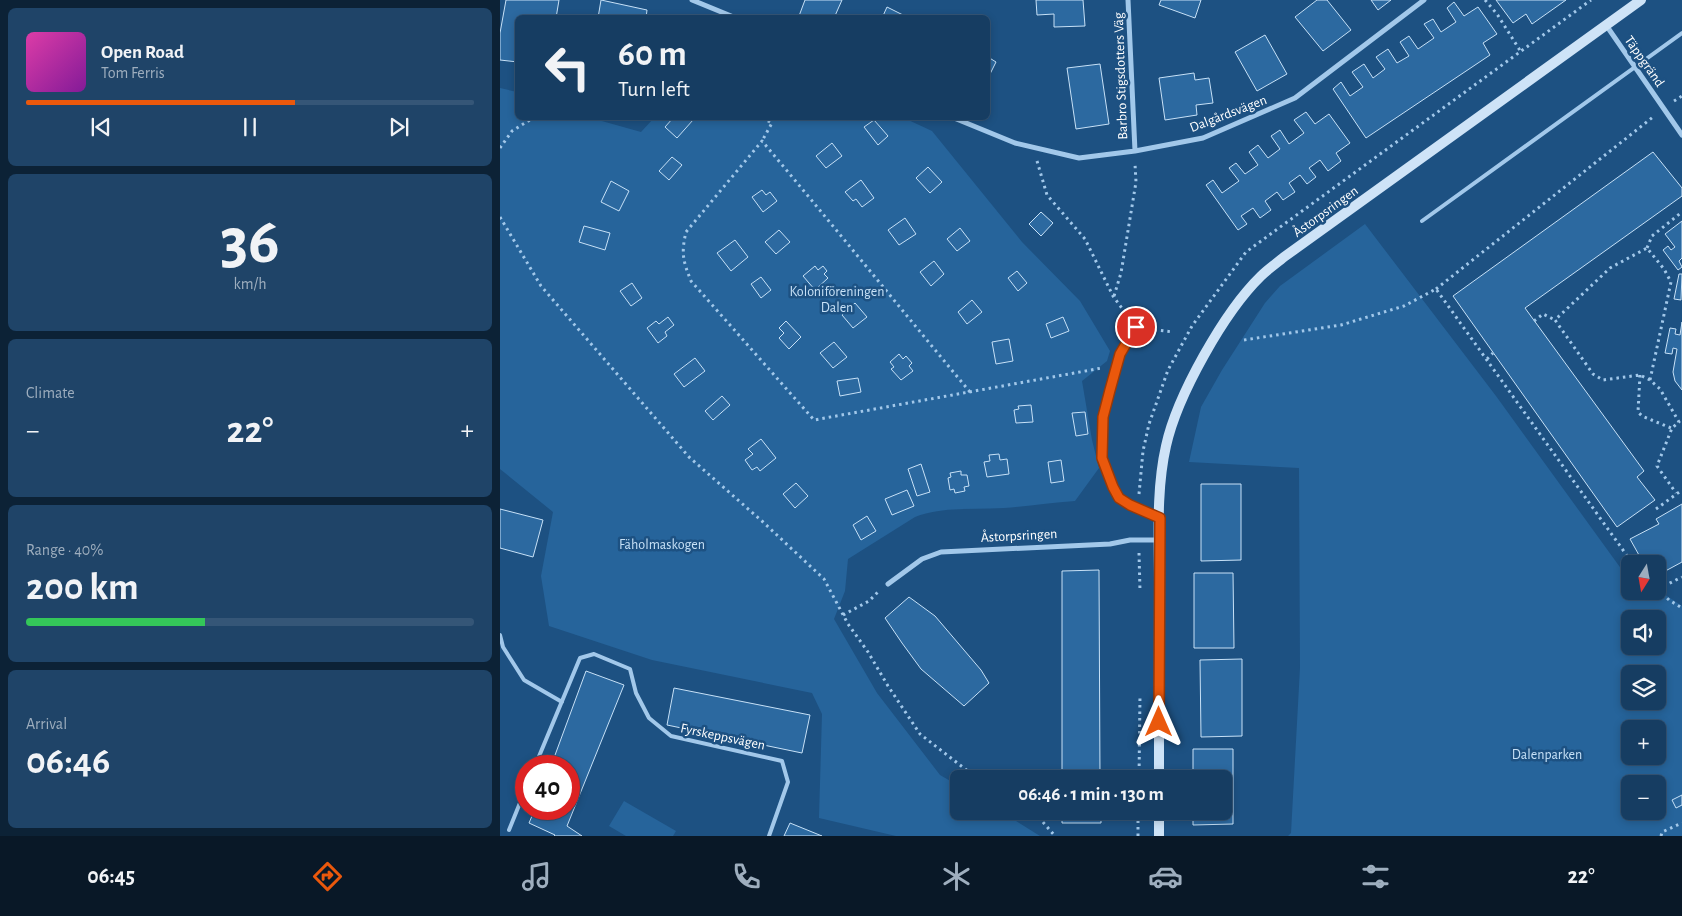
<!DOCTYPE html>
<meta charset="utf-8">
<style>
body{margin:0;font-family:"Alegreya Sans",sans-serif;background:#1f4468;color:#f1f3f6;height:100vh;display:flex;flex-direction:column;font-size:19px;white-space:nowrap}
*{box-sizing:border-box;margin:0}
p{font-size:16px;color:#9eaebe}
.icon{flex:none;width:28px;height:28px;fill:none;stroke:currentColor;stroke-width:2;stroke-linecap:round;stroke-linejoin:round}
.map{position:relative;flex:1;overflow:hidden}
.side{display:flex;flex-direction:column;gap:8px;padding:8px;background:#0c2236;width:500px}
.side>*{flex:none}
.banner{position:absolute;left:15px;top:15px;width:475px;height:105px;border-radius:8px;box-shadow:0 2px 8px #0003,0 0 0 1px #355677;background:#163d62;color:#f1f3f6;overflow:hidden}
.needle{width:32px;rotate:191deg}
.buttons{position:absolute;left:1121px;top:555px;display:grid;gap:10px}
.buttons a{display:grid;place-items:center;width:45px;height:45px;border-radius:8px;background:#163d62;box-shadow:0 2px 8px #0003,0 0 0 1px #355677;font-size:25px}
.speed{position:absolute;left:15px;top:755px;display:flex;gap:10px;font-size:25px;font-weight:700;text-align:center}
.speed>*{display:grid;place-content:center;width:65px;height:65px;border-radius:50%;background:#163d62;box-shadow:0 2px 8px #0003,0 0 0 1px #355677;line-height:1}
.speed .limit{border:8px solid #d22;background:#fff;color:#111}
.pin{position:absolute;display:grid;place-items:center;width:42px;height:42px;color:#fff;margin:-21px;border:2px solid #fff;border-radius:50%;box-shadow:0 1px 5px #0007}
.me{position:absolute;width:55px;margin:-28px;rotate:0deg;stroke-linejoin:round;filter:drop-shadow(0 0 4px #0008)}
.turn{display:flex;align-items:center;gap:18px;height:105px;padding:0 20px;font-size:22px}
.turn .icon{width:65px;height:65px;stroke-width:2.5}
.turn b{display:block;font-size:35px;line-height:42px}
.big{font-size:38px;font-weight:700;line-height:1.1}
.side .tile{flex:1;display:flex;flex-direction:column;justify-content:center;gap:8px;min-width:0;padding:0 18px;border-radius:8px;background:#1f4468}
.side .dial{align-items:center;gap:0}
.dial b{font-size:65px;line-height:1}
.song{display:flex;align-items:center;gap:15px}
.cover{width:60px;height:60px;border-radius:8px;background:linear-gradient(135deg,hsl(320 70% 55%),hsl(290 70% 35%))}
.played{height:5px;border-radius:2px;background:linear-gradient(90deg,#ea580c 60%,#355677 60%)}
.keys{display:flex;justify-content:space-around;direction:ltr}
.heat{display:flex;justify-content:space-between;align-items:center;font-size:28px;direction:ltr}
.charge{height:8px;border-radius:4px;background:linear-gradient(90deg,#34c759 40%,#355677 0)}
.trip{position:absolute;left:450px;top:770px;width:282px;height:50px;border-radius:8px;background:#163d62;box-shadow:0 2px 8px #0003,0 0 0 1px #355677;font-weight:700;line-height:50px;text-align:center}
.dock{display:flex;height:80px;justify-content:space-around;align-items:center;background:#091827;color:#9eaebe}
.dock .icon{width:35px;height:35px}
.dock .active{color:#ea580c}
.dock b{font-size:22px;color:#f1f3f6}
main{display:flex;flex:1;min-height:0}
.map>svg:first-child{display:block}
.green{fill:#26649b;fill-rule:evenodd}
.building{fill:#2c69a0;stroke:#c7e1f7}
.lines{fill:none;stroke-linecap:round;stroke-linejoin:round}
.path{stroke:#a2c8ea;stroke-width:3;stroke-dasharray:2.5 4;stroke-linecap:butt}
.lane{stroke:#a2c8ea;stroke-width:4}
.street{stroke:#a2c8ea;stroke-width:5}
.secondary{stroke:#cee3f7;stroke-width:10}
.route-casing{stroke:#983908;stroke-width:12}
.route{stroke:#ea580c;stroke-width:9}
.labels{text-anchor:middle;stroke-width:5;stroke-linejoin:round;paint-order:stroke}
.street-label{font-size:14px;fill:#fff;stroke:#1d5182}
.park-label{font-size:14px;fill:#c7e1f7;stroke:#1d5182}
</style>
<main>
<section class="side">
<div class="tile">
<div class="song"><i class="cover"></i><div><b>Open Road</b><p>Tom Ferris</p></div></div>
<div class="played"></div>
<div class="keys"><svg class="icon" aria-label="previous" viewBox="0 0 24 24"><path d="M18 5L8 12l10 7zM5 5v14"/></svg><svg class="icon" aria-label="pause" viewBox="0 0 24 24"><path d="M8 5v14M16 5v14"/></svg><svg class="icon" aria-label="next" viewBox="0 0 24 24"><path d="M6 5l10 7-10 7zM19 5v14"/></svg></div>
</div>
<div class="tile dial"><b>36</b><p>km/h</p></div>
<div class="tile"><p>Climate</p>
<div class="heat"><a>−</a><b class="big">22°</b><a>+</a></div>
</div>
<div class="tile"><p>Range · 40%</p><b class="big">200 km</b><div class="charge"></div></div>
<div class="tile"><p>Arrival</p><b class="big">06:46</b></div>
</section>
<div class="map">
<svg width="1182" height="836" viewBox="0 0 1182 836">
<rect width="100%" height="100%" fill="#1d5182"/>
<!-- green -->
<path class="green" d="M0,88l17,4 1,26h73l50,14 13,-14h250l28,13 90,111 58,59 30,50 -3,10 -25,20 10,59 7,28 -24,33c-24,2 -47,5 -71,7 -30,2 -60,-2 -89,9l-67,42 -3,32 -11,28 43,74 63,82 19,11v25h41l40,25h-144l-77,-18 3,-104 -10,-21 -160,-33 -103,-34 -8,-50 12,-64 -53,-43z
M865,224l131,172 134,185v10h28v-1l24,16v230h-394l3,-3 9,-165 -1,-200 -110,-6 12,-55 21,-37 43,-67 15,-17zM1130,619h28v27h-28zM1130,674h28v27h-28zM1130,729h28v27h-28zM1130,784h28v27h-28z
M124,801l52,30 -3,5h-47l-17,-10z"/>
<!-- building -->
<path class="building" d="M6,0h53l-3,18h-38v44l-18,-2v-27z
M101,0l46,10 -1,8h-48z
M305,0h37l-8,18h-31l-4,-2z
M536,0h47l2,26 -31,1v-13l-17,1z
M661,0h40l-6,18 -36,-13z
M817,0h10l24,30 -28,21 -28,-34z
M871,0h20l-13,10z
M996,0h70l-34,24 -6,-10 -13,9z
M954,2l10,14 14,-9 19,27 -14,9 7,12 -124,83 -33,-49 8,-7 9,14 13,-9 -11,-15 12,-8 9,14 12,-9 -9,-12 12,-8 9,14 12,-7 -9,-14 9,-6 9,13 16,-11 -10,-14 9,-5 8,13 15,-10 -9,-14z
M387,7l22,11h-27z
M765,35l22,39 -30,17 -22,-39z
M488,57l8,5 -8,16z
M600,64l9,60 -33,5 -9,-61z
M694,73l1,7 14,-2 4,25 -17,2 1,10 -32,5 -6,-42z
M806,112l9,12 14,-10 21,29 -14,10 5,8 -13,10 -8,-11 -11,8 7,9 -9,7 -7,-9 -11,8 6,9 -12,8 -6,-8 -12,9 6,9 -11,8 -7,-10 -12,8 6,8 -9,6 -32,-45 7,-5 9,13 17,-12 -10,-13 7,-5 9,11 13,-9 -9,-13 9,-7 10,13 12,-9 -9,-13 9,-6 9,14 15,-11 -10,-13z
M173,118h17l3,2 -16,18 -12,-11z
M374,120l14,16 -10,9 -14,-18z
M332,143l10,13 -16,12 -10,-12z
M1153,152l29,36v8l-157,112 119,163 -7,6 18,23 -38,27 -164,-231z
M172,157l10,8 -13,15 -10,-9z
M428,167l14,15 -12,11 -14,-15z
M361,180l13,18 -12,9 -6,-8 -3,2 -8,-9z
M111,181l18,10 -10,20 -18,-9z
M262,190l4,5 4,-3 7,9 -14,11 -11,-15z
M541,212l12,11 -12,13 -12,-12z
M405,218l11,16 -17,11 -11,-15z
M1182,221v37l-3,3 3,6 -4,3 -15,-20 5,-4 3,4 4,-3 -10,-13z
M84,226l26,7 -5,17 -26,-8z
M460,228l10,13 -13,10 -10,-12z
M279,230l11,12 -14,12 -11,-12z
M235,240l13,17 -17,14 -14,-18z
M434,261l10,13 -13,12 -11,-14z
M315,266l3,4 5,-4 4,5 -3,3 4,4 -13,12 -12,-14z
M517,271l10,12 -9,8 -10,-13z
M1179,274h3l-1,26 -7,-1z
M261,277l10,13 -10,8 -10,-14z
M132,283l10,15 -11,8 -11,-15z
M472,300l10,12 -15,12 -9,-12z
M355,303l12,14 -14,11 -11,-13z
M168,317l6,8 -9,7 2,4 -9,7 -11,-15 9,-7 3,3z
M563,317l6,14 -18,7 -5,-14z
M286,321l15,16 -12,12 -10,-11 5,-5 -5,-5z
M1182,322v68l-7,-9 -2,-9 4,-23 -4,-1 -1,6 -7,-1 5,-25 6,1 -1,5 5,1z
M509,339l4,22 -17,3 -4,-22z
M334,342l13,15 -14,11 -13,-15z
M399,354l4,5 3,-3 6,7 -3,3 4,5 -12,9 -10,-11 3,-2 -4,-5z
M195,358l10,13 -21,16 -10,-13z
M358,378l3,14 -21,4 -3,-15z
M222,396l8,9 -17,15 -8,-9z
M531,405l2,17 -17,1 -2,-13 5,-1 -1,-3z
M585,412l3,22 -12,2 -4,-23z
M261,439l15,19 -16,13 -3,-4 -5,3 -7,-10 8,-6 -5,-5z
M499,454l1,6 7,-1 2,15 -22,3 -3,-15 6,-1 -1,-6z
M561,460l3,21 -13,2 -3,-21z
M421,464l9,28 -13,4 -9,-27z
M461,471v4h6l2,11 -5,1 1,4 -10,2 -1,-4 -4,1 -2,-12 3,-1 -1,-4z
M296,483l12,13 -13,12 -12,-14z
M701,484h40v76l-40,1z
M407,490l7,16 -22,9 -7,-16z
M1182,504v58l-24,13v-11h-14l-14,-25 29,-15 -3,-5z
M0,509l43,11 -10,37 -33,-9z
M367,516l9,15 -15,9 -8,-15z
M599,570l1,209h-38v-208z
M694,573h39l1,75h-40z
M409,597l26,19 46,54 8,13 -25,23 -43,-37 -19,-26 -17,-25z
M742,659v77l-41,1 -1,-77z
M86,671l38,14 -57,141 15,10h-28l1,-1 -26,-12 6,-14h34v-43h-18z
M174,688l136,27 -8,38 -135,-28z
M693,749h40v75l-40,1v-14h31v-32h-31z
M1182,795v10l-6,3 -4,-8z
M562,811h39v12h-39z
M290,823l32,13h-38z"/>
<g class="lines">
<!-- path -->
<path class="path" d="M985,0l12,14 24,38
M1174,101l8,-5
M262,118l10,5 -10,18
M0,148l12,-17 21,-13
M537,161l10,34 38,44 28,57 16,22
M0,217l41,69 148,171 74,65 61,57 24,45 20,28 20,34 32,48 58,45
M1147,248l5,-12 30,-24
M936,289l217,-172
M614,296l7,-23 15,-91 -1,-18
M1034,321l9,-7 12,6
M648,329l25,3
M744,340l97,-15 63,-19 32,-17 197,275
M987,359l6,-6
M1140,375l-2,37 4,4 29,12
M1150,380l21,-98 -7,-13 -17,-21 -37,20 -55,52 38,54 10,6 37,-5 10,5 10,9 19,33 -7,6 -15,38 19,27
M470,392c-70,-84 -138,-168 -208,-251l-76,91c-5,21 -3,29 5,49l123,139 288,-52
M639,494l4,-43 6,-27 19,-54 24,-44 54,-74 345,-252
M1156,509l26,-19
M639,553l1,38
M1158,589l11,11 13,8
M1158,589l24,-12
M343,615l26,-14 9,-9
M639,779l1,-84
M527,811l15,10 13,15
M638,836v-25
M1161,836l1,-4 20,-9"/>
<!-- lane -->
<path class="lane" d="M922,221l260,-188
M636,327l-16,27 -11,36 -6,27 -1,41 11,29 6,11 11,7 28,13
M0,635l3,12 21,33 38,22
M35,766l45,-108 14,-4 36,15 6,24 13,25 22,18 111,25 6,21 -19,54
M9,830l17,-42"/>
<!-- street -->
<path class="street" d="M192,0l44,18
M628,0l7,151
M1106,25l76,110
M454,118l61,25 64,15 56,-7 68,-13 92,-40 129,-98
M388,584l34,-25 19,-7 169,-8 20,-4h30"/>
<!-- secondary -->
<path class="secondary" d="M659,779c0,-66 0,-131 0,-197 0,-44 -3,-92 7,-136 11,-50 58,-134 95,-170 7,-7 16,-13 23,-19l357,-257
M659,811v25"/>
</g>
<g class="lines">
<defs>
<path id="route" d="M636,327l-16,27 -10,36 -7,27 -1,41 11,29 6,11 11,7 30,13 -1,204"/>
</defs>
<!-- route casing -->
<use href="#route" class="route-casing"/>
<!-- route -->
<use href="#route" class="route"/>
</g>
<g class="labels">
<!-- street labels -->
<g class="street-label">
<text transform="translate(1145 61) rotate(55)" y="5">Täppgränd</text>
<text transform="translate(620 76) rotate(-92)" y="5">Barbro Stigsdotters Väg</text>
<text transform="translate(728 113) rotate(-21)" y="5">Dalgårdsvägen</text>
<text transform="translate(825 211) rotate(-36)" y="5">Åstorpsringen</text>
<text transform="translate(519 535) rotate(-3)" y="5">Åstorpsringen</text>
<text transform="translate(223 736) rotate(12)" y="5">Fyrskeppsvägen</text>
</g>
<!-- park labels -->
<g class="park-label">
<text x="337" y="296">Koloniföreningen<tspan x="337" dy="16">Dalen</tspan></text>
<text x="162" y="549">Fäholmaskogen</text>
<text x="1047" y="759">Dalenparken</text>
</g>
</g>
</svg>
<div class="buttons">
<a><svg class="needle" viewBox="-14 -14 28 28"><path d="M0-13l5 13h-10z" fill="#e53935"/><path d="M0 13l5-13h-10z" fill="#9eaebe"/></svg></a>
<a><svg class="icon" aria-label="sound" viewBox="0 0 24 24"><path d="M4 9h4l5-4v14l-5-4H4zM17 9q2 3 0 6"/></svg></a>
<a><svg class="icon" aria-label="layers" viewBox="0 0 24 24"><path d="M12 4l9 5-9 5-9-5zM3 14l9 5 9-5"/></svg></a>
<a>+</a>
<a>−</a>
</div>
<div class="speed"><div class="limit">40</div></div>
<div class="pin" style="left:636px;top:327px;background:#d93025"><svg class="icon" aria-label="arrive" viewBox="0 0 24 24"><path d="M6 21V4h12l-3 4 3 4H6"/></svg></div>
<svg class="me" style="left:659px;top:722px" viewBox="-20 -20 40 40"><path d="M0-17L14 15 0 8-14 15z" fill="#ea580c" stroke="#fff" stroke-width="4"/></svg>
<div class="trip">06:46 · 1 min · 130 m</div>
<div class="banner">
<div class="turn"><svg class="icon" aria-label="left" viewBox="0 0 24 24"><path d="M17 20v-9H6M10 6l-5 5 5 5"/></svg><div><b>60 m</b>Turn left</div></div>
</div>
</div>
</main>
<nav class="dock">
<b>06:45</b>
<svg class="icon active" aria-label="directions" viewBox="0 0 24 24"><path d="M12 3l9 9-9 9-9-9zM9 14v-3h6M13 9l2 2-2 2"/></svg>
<svg class="icon" aria-label="music" viewBox="0 0 24 24"><path d="M9 18V5l10-2v13"/><circle cx="6" cy="18" r="3"/><circle cx="16" cy="16" r="3"/></svg>
<svg class="icon" aria-label="phone" viewBox="0 0 24 24"><path d="M5 4h4l2 5-3 2q2 4 5 5l2-3 5 2v4C11 20 4 13 5 4z"/></svg>
<svg class="icon" aria-label="climate" viewBox="0 0 24 24"><path d="M12 3v18M4 7l16 10M4 17L20 7"/></svg>
<svg class="icon" aria-label="car" viewBox="0 0 24 24"><path d="M5 17H2v-5l4-1 3-4h7l3 4 3 1v5h-3M9 17h6M6 11h13"/><circle cx="7" cy="17" r="2"/><circle cx="17" cy="17" r="2"/></svg>
<svg class="icon" aria-label="filters" viewBox="0 0 24 24"><path d="M4 7h16M4 17h16"/><circle cx="9" cy="7" r="2"/><circle cx="15" cy="17" r="2"/></svg>
<b>22°</b>
</nav>
